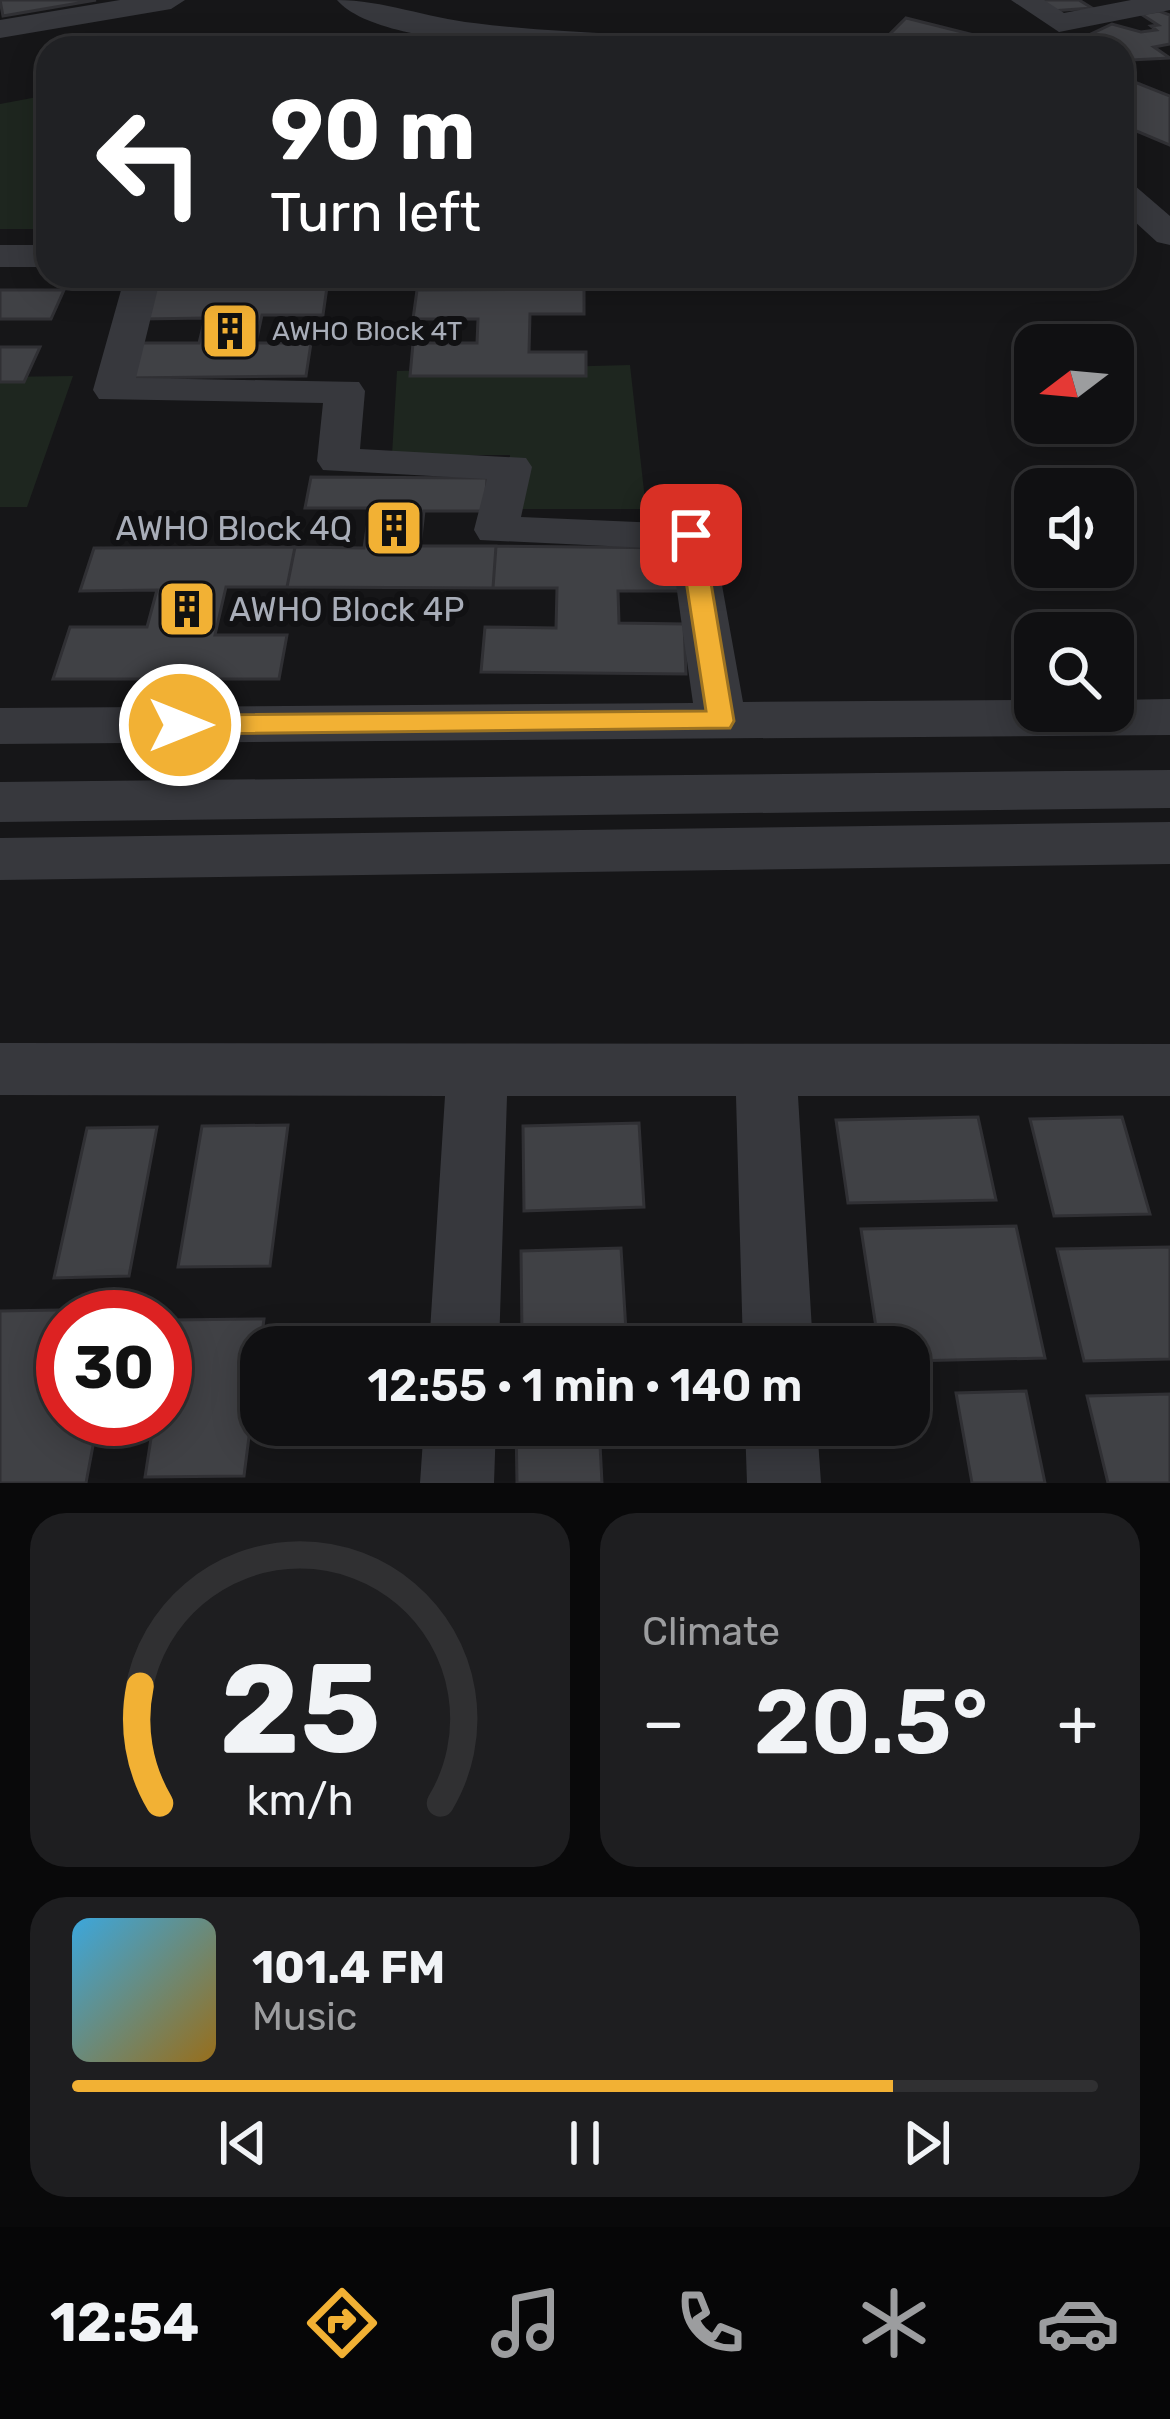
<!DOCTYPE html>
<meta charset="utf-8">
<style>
body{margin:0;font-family:Rubik,sans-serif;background:#1e1e20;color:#f1f3f6;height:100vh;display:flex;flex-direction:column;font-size:45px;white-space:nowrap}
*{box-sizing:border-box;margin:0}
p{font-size:39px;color:#9c9d9f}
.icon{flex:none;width:66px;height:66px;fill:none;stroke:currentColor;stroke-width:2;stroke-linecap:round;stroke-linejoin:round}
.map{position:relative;height:1483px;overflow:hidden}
.side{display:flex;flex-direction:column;gap:30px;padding:30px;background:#09090a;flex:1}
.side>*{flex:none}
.hud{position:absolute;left:36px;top:36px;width:1098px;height:252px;border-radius:36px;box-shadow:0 6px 30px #0003,0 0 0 3px #303032;background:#202124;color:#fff;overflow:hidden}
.needle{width:78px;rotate:254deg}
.tools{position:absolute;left:1014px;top:324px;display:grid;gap:24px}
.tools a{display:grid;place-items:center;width:120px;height:120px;border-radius:24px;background:#101012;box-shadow:0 6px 30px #0003,0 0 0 3px #303032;font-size:60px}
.speed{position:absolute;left:36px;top:1290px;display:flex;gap:24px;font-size:60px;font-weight:700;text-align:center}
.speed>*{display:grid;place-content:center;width:156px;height:156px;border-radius:50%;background:#101012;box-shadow:0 6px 30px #0003,0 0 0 3px #303032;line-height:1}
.speed .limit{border:18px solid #d22;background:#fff;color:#111}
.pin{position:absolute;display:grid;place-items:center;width:102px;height:102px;color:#fff;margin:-51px;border-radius:24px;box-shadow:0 6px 18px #0006}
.me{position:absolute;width:132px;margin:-66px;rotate:90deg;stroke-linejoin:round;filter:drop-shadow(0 0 9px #0008)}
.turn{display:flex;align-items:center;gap:42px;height:252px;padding:0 36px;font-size:54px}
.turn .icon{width:156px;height:156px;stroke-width:2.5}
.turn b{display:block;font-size:84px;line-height:102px}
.big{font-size:90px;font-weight:600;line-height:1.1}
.side .widget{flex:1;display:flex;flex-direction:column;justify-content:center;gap:18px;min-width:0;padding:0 42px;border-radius:36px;background:#1e1e20}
.side .dial{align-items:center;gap:0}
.dial svg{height:312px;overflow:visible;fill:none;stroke:#303032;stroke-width:7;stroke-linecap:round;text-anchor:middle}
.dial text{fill:#f1f3f6;stroke:none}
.song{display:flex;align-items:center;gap:36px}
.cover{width:144px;height:144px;border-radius:18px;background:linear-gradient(135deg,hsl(200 70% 55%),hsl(40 70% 35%))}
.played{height:12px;border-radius:6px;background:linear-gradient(90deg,#f2b134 80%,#303032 80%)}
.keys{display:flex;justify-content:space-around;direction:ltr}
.heat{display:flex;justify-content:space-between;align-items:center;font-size:66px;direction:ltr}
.side .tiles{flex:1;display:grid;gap:30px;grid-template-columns:1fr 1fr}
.widget:last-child{grid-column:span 2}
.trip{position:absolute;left:240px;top:1326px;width:690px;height:120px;border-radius:36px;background:#101012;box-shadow:0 6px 30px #0003,0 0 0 3px #303032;font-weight:600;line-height:120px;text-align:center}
.tab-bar{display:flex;height:192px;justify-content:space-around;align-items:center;background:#060607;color:#9c9d9f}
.tab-bar .icon{width:84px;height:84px}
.tab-bar .selected{color:#f2b134}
.tab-bar b{font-size:54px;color:#f1f3f6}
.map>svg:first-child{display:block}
.green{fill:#1e261f}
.building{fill:#404145;stroke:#303034;stroke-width:3}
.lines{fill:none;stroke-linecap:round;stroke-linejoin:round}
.minor{fill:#37383d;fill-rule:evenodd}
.route{fill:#f2b134;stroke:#9d7322;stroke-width:3}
.labels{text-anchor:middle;stroke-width:12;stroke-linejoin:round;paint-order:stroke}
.far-poi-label{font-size:27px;fill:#a8adb8;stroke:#111113;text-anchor:start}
.poi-label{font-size:33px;fill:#a8adb8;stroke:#111113;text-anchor:end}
</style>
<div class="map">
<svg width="1170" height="1483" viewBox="0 0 1170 1483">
<rect width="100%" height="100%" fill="#161618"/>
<!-- green -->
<path class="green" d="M48,95v134h-48v-125z
M630,365l16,144h-136v-54h-118l5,-84z
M73,376l-46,131h-27v-130z"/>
<!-- building -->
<path class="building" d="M0,0h96l-93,16z
M1033,0h46l13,8 -41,3z
M1159,11l11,4v29l-16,3 16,11 -39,2 -9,-6v-6h-9l-22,-14 21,-10 29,8 15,-2 -5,-4 7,-1 -17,-11z
M906,18l120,30h-127l-17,-6z
M1122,77l48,19v49l-48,-20z
M327,287l-4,28h-61l-6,28h55l-5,33 -180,2 10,-35h63l6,-25 -62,1 9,-30z
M584,289v25h-54l-1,38h57v24h-176l3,-33h64l1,-24h-65l4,-29z
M0,290h64l-13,29h-51z
M0,347h40l-16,35h-24z
M311,477l176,1 -2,33h-61l-4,35h76l-3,42 -206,-1 8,-40 69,1 6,-40h-65z
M496,546l185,2 2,43h-65l1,32 65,1 2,50 -205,-2 4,-45 71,1 1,-40h-64z
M295,547l-8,40h-61l-11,48h72l-8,44h-226l17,-52h77l10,-37 -77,1 14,-43z
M978,1117l18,83 -148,3 -12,-83z
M1122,1117l28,97 -96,2 -24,-97z
M639,1123l5,84 -120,4 -1,-85z
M288,1125l-18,141 -92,1 24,-141z
M157,1127l-28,149 -75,2 33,-150z
M1016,1226l29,132 -136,3v-14h-30l-18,-118z
M1170,1247v112l-86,2 -27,-112z
M621,1248l5,83 -104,4 -1,-84z
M119,1309l-1,8h-55v102h35l-12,64h-86v-172z
M264,1319l-20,157 -99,1 9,-58h11l5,-99z
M1026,1391l19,92h-73l-16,-90z
M1170,1394v89h-62l-21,-87z
M516,1425h83l3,58h-85z"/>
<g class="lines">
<!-- minor -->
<path class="minor" d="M120,0h65l-14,9 -171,29v-18z
M337,0c46,0 90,18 137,23 86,11 174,11 261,16l15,9c-82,0 -361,13 -413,-48z
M1011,0h33l20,13 67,-13h39v10l-111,22z
M1122,182l12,3 36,31v29l-13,-3 -35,-32z
M0,245h48v22h-48z
M125,276h36l-25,102 223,4 6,9 -5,58 166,9 6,9 -11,50 186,8 6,10 30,167 292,-2v11h78v-11l57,-1v36l-1170,9v-36l693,-5 -22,-154 -191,-9 -6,-10 13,-51 -164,-9 -6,-9 6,-58 -224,-4 -6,-9z
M1170,770v38l-1170,14v-40z
M1170,822v42l-1170,16v-42z
M0,1043l1170,1v52h-372l15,251h-70l-7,-251h-229l-8,251h-70l16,-251 -445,-1z
M424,1425h72l-2,58h-74z
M745,1425h72l4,58h-74z"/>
</g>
<!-- route -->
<path class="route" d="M691,528l12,7 31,186 -4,7 -550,6 -13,-9 13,-10 526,-4 -27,-176z"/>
<!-- icons -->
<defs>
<symbol id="building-square" viewBox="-11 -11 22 22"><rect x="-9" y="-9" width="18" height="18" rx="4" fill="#f2b134" stroke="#111113"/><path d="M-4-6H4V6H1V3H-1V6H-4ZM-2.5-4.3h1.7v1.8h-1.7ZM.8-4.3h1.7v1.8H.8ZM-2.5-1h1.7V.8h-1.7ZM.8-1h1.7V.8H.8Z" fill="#111"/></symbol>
</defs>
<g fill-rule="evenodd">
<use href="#building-square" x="197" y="298" width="66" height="66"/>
<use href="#building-square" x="361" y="495" width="66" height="66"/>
<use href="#building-square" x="154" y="576" width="66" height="66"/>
</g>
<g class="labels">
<!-- far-poi labels -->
<g class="far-poi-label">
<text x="272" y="340">AWHO Block 4T</text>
</g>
<!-- poi labels -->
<g class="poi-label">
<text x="352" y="540">AWHO Block 4Q</text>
<text x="229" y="621" text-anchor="start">AWHO Block 4P</text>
</g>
</g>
</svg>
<div class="tools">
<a><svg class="needle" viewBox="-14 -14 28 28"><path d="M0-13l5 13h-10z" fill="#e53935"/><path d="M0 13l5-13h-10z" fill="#9c9d9f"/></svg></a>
<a><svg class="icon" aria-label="sound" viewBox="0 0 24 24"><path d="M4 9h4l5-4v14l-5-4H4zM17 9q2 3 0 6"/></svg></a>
<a><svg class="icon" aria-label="search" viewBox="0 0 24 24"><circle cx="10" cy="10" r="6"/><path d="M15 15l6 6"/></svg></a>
</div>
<div class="speed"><div class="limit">30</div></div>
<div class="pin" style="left:691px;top:535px;background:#d93025"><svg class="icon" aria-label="arrive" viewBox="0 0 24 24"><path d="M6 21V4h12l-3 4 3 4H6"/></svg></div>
<svg class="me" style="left:180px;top:725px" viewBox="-20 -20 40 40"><circle r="17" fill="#f2b134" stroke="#fff" stroke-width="3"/><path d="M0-11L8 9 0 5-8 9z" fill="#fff"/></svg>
<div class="trip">12:55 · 1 min · 140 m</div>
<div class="hud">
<div class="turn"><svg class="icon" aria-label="left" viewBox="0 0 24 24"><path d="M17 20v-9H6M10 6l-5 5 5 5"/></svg><div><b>90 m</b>Turn left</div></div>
</div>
</div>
<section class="side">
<div class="tiles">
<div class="widget dial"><svg viewBox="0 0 100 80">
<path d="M14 69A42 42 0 1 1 86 69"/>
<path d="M14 69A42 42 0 0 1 9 39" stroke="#f2b134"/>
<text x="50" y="56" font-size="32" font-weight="700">25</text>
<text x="50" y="72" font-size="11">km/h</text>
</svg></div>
<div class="widget"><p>Climate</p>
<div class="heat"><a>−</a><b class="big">20.5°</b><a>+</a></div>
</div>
<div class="widget">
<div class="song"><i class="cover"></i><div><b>101.4 FM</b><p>Music</p></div></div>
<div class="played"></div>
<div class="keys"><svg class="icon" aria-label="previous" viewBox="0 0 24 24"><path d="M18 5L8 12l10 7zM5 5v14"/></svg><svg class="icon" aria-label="pause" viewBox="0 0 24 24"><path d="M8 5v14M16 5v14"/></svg><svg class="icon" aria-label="next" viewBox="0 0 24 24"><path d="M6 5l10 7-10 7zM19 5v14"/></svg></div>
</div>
</div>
</section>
<nav class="tab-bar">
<b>12:54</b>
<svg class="icon selected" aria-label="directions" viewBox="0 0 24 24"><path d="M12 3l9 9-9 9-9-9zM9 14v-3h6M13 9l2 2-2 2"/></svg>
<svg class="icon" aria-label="music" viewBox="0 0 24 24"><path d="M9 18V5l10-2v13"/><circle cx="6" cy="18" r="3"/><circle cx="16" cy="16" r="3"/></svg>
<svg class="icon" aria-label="phone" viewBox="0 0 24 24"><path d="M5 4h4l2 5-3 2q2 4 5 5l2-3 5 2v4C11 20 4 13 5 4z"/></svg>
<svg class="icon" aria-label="climate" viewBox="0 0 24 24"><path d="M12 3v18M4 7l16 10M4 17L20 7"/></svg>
<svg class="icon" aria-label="car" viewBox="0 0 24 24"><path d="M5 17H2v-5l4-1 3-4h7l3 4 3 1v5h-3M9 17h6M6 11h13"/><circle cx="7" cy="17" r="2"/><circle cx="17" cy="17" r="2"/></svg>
</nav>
